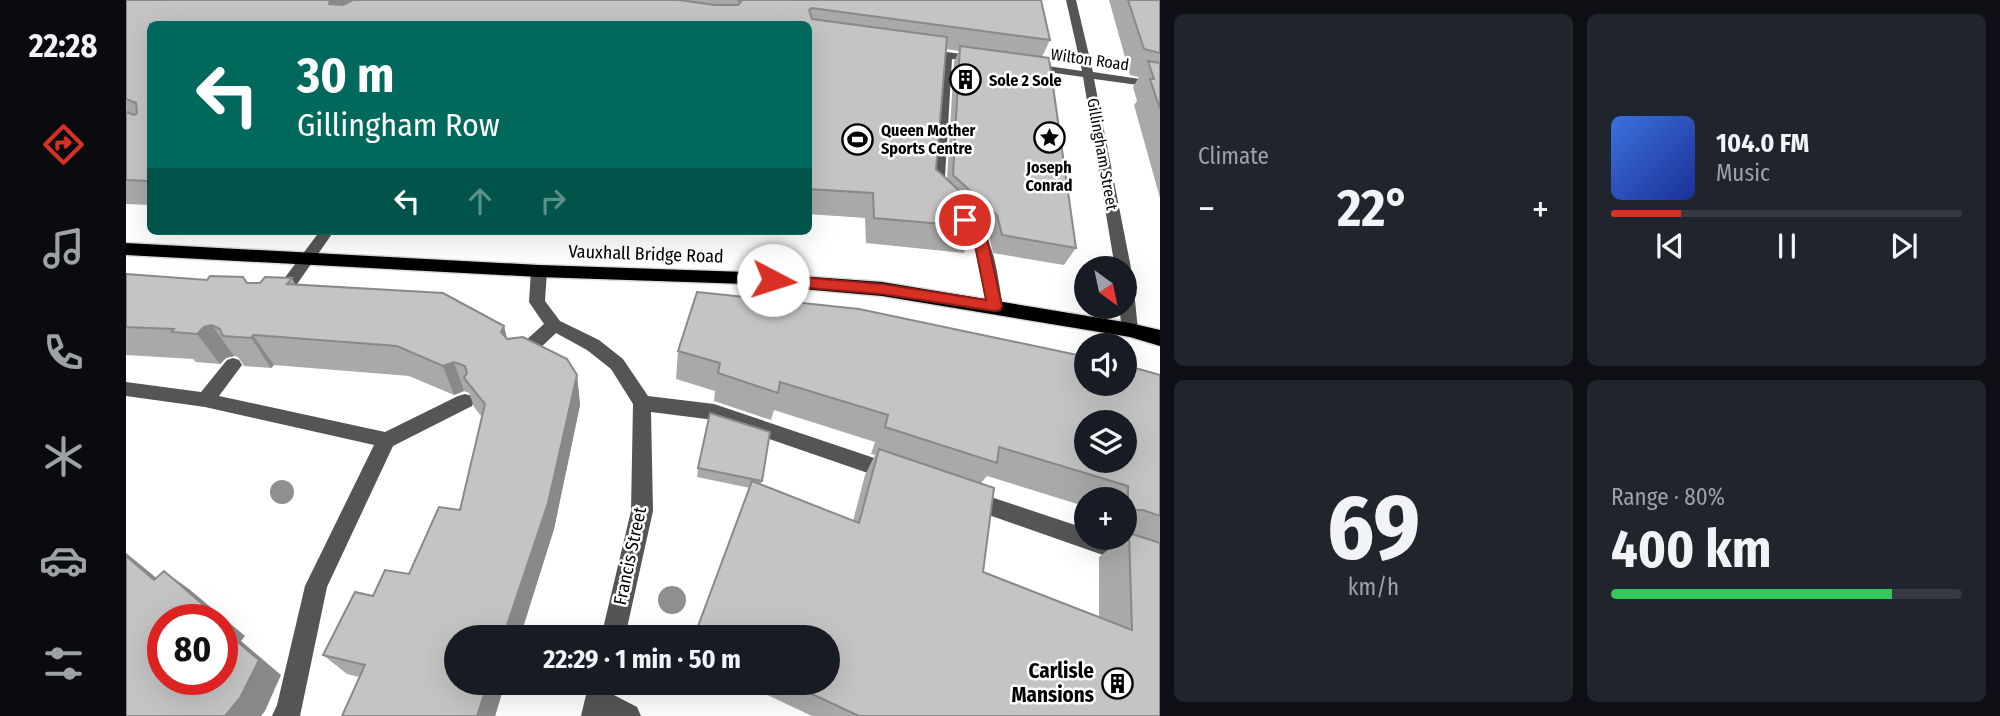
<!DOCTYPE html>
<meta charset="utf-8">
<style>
body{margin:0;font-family:"Fira Sans Condensed",sans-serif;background:#20242c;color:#f1f3f6;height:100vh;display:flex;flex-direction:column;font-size:26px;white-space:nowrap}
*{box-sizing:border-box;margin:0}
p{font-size:23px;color:#9ea1a6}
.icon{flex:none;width:38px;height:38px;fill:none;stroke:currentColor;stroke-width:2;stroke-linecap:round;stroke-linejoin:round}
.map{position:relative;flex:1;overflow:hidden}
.panel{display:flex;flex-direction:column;gap:14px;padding:14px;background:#0d0f14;width:840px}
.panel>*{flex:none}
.guide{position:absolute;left:21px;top:21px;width:665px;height:214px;border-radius:10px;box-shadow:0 7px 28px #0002;background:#00695c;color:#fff;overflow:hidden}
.needle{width:46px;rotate:147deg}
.tools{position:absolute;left:948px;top:256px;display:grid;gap:14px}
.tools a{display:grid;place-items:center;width:63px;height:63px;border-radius:50%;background:#171b24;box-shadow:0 7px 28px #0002;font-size:35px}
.speed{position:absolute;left:21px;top:604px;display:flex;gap:14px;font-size:35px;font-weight:700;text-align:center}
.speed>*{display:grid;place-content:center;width:91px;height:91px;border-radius:50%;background:#171b24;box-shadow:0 7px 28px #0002;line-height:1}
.speed .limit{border:10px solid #d22;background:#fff;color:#111}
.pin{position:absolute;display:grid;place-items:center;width:60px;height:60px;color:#fff;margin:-30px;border:4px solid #fff;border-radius:50%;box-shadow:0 2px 7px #0007}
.me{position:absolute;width:77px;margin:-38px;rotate:95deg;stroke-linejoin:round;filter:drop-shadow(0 0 5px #0008)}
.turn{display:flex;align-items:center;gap:24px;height:147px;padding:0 35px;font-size:32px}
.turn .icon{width:91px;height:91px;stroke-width:2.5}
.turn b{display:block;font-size:49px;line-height:60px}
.lanes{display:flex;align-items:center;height:66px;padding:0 35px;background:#0003;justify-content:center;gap:35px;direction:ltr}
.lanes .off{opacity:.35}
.big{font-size:52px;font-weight:700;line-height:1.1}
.panel .widget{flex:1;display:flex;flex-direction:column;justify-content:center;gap:10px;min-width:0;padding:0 24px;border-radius:10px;background:#20242c}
.panel .dial{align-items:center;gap:0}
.dial b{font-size:91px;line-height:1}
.song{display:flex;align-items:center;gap:21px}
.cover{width:84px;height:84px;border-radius:10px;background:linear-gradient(135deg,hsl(220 70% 55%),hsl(230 70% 35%))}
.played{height:7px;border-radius:4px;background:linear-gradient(90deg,#d93025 20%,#363941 20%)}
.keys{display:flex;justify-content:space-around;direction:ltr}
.heat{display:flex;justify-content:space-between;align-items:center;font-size:38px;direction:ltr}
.charge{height:10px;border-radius:5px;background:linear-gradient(90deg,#34c759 80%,#363941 0)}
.panel .tiles{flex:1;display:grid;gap:14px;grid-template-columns:repeat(2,1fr)}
.trip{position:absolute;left:318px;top:625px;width:396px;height:70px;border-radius:35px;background:#171b24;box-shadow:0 7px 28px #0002;font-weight:700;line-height:70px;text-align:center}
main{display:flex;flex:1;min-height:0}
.menu{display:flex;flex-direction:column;width:126px;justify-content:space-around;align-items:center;background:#090b0e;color:#9ea1a6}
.menu .icon{width:49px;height:49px}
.menu .selected{color:#d93025}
.menu b{font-size:32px;color:#f1f3f6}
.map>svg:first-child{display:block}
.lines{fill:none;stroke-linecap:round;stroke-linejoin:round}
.highway-casing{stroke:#dbdbdb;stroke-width:3}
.minor{fill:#555;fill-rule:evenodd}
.highway{fill:#000;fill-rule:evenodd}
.tree{fill:#8f8f8f}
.wall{fill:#a9a9a9;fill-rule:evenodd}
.shaded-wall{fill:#898989}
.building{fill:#c4c4c4;stroke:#898989;stroke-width:2;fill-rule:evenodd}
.route{fill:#d93025;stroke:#8d1f18;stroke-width:2}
.labels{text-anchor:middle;stroke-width:5;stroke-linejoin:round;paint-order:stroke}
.far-street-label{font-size:16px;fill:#000;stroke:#fff}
.far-poi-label{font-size:16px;font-weight:bold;fill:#000;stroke:#fff;text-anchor:start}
.street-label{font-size:18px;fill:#000;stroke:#fff}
.near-poi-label{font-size:21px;font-weight:bold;fill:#000;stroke:#fff;text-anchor:end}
</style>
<main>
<nav class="menu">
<b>22:28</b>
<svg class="icon selected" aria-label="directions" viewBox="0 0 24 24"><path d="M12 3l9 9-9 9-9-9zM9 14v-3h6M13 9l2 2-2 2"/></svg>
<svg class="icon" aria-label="music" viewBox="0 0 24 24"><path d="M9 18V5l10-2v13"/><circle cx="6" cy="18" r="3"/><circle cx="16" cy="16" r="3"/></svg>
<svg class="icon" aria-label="phone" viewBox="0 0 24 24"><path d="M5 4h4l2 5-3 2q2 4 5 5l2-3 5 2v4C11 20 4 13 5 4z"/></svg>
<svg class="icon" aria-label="climate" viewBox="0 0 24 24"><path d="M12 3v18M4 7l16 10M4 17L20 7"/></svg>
<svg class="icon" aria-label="car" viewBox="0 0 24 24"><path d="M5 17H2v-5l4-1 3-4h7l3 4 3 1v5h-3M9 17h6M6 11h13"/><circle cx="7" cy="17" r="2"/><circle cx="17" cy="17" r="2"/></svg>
<svg class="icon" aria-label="filters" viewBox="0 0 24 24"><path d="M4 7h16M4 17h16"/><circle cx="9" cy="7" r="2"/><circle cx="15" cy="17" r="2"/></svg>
</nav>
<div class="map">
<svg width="1034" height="716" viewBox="0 0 1034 716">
<rect width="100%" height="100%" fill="#fff"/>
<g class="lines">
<defs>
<path id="highway" d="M0,243l413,22 207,7 136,10 248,41 30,7v16l-30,-9 -248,-41 -136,-12 -207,-7 -413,-22z"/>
</defs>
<!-- highway casing -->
<use href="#highway" class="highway-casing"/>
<!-- minor -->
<path class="minor" d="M940,0h10l17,72 67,10v6l-66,-9 37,189 -6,4v-4h-10l-32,-191 -56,-8 -5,-3 5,-3 55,8z
M797,49l55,7 5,3 -5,3 -26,-3 -8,135 -7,4 -7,-4 12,-137 -23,-3v-4z
M836,214c33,9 35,64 41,92l-2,4h-12l-2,-4 -15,-71 -17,-17z
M194,231h14l-48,69h-12l-2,-4 2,-4z
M413,266l8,5 -2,30 15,20 39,19 24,19 25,37 66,8 184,62 3,6 -3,6 -7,3 -177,-61 -63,-8 2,99 -28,126h-24l30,-126 2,-107 -22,-35 -24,-19 -31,-17 -20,19 -10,14h-12l-3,-5 13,-19 20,-18 -15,-22 2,-31z
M999,276l8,5 5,49 -8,6 -8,-6 -3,-24h6z
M107,358l6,2 3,5 -23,31 166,36 73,-36 7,-2 7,2 2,5 -2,5 -79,40 -66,141 -27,129h-28l5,-11 28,-119 69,-141 -169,-38 -79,-11v-14l75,10 26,-32z
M844,490l117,39v8h25l48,16v22l-197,-69 -3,-7 3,-7z
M463,682h25l-2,12 25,13 4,9h-60z"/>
<!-- highway -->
<use href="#highway" class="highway"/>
</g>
<!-- trees -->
<g class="tree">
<circle cx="156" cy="492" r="12"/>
<circle cx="546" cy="600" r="14"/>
</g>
<!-- wall -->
<path class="wall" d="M0,0h915l9,40 -8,17 34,191 -12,17 -71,-12 -5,-21 -5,-5 -11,22 -6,-1 -2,5 -98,-10 -1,-25 -57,-4v-190h-658v181l-24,-1zM820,49l13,2 -5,11 -7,117 -11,-10z
M983,0h51v198l-26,-93 3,-4 -4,-14 6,-10 -9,-2z
M0,274l121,9h13l32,-5 3,6 209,42 3,13 70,36 3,30 -26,124 -59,187h-153l17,-39 -12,-3 -24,-19 50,-59 36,-22 51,-64 22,-93 -8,-10 -5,-14 -5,-2 -10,4 -45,-19 -135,-11 -3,3 -27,-2 -6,-9 -4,-1 -8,2 -6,6 -24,-2 -3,-3 -67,-4z
M552,351l482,24v341h-348l-72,-34h88l-78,-194 -53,-11 1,-9 72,-36 -9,53 92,36 12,-46 10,-20 -4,-1 4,-12 -101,-32 -3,10 -57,-19 1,-10 -39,-12zM861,476l100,31v-8h38v38h-4l2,1 -24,19v60l-116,-45 -2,-89z"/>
<!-- shaded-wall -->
<path class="shaded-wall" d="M203,0h47l-39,22 -8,-18z
M86,325l22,31 -8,2 -6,6 -23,-30 7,-7z
M378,326l7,30 -10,-24z
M127,335l21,30 -3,3 -20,-30z
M328,362l10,29 -10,4 -11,-29z
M451,375l3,30 -26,124 -34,108h-17z
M0,553l55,45 -27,-18 -28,-24z
M38,571l25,18 56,47 -4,5 40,34 -16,36 -4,5h-36l-3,-96z
M362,682h17l-10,34h-18z"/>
<!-- building -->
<path class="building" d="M0,0h204l-1,4 14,1 10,-5h326l36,5h23l3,-3 -3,-2h303l9,40 -238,-32 -3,2 3,9 135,18 -11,132 46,43 3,12 -10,-2 1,5 -102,-9 -1,-25 -65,-4v-165h-658v157l-24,-1v-68l8,3 3,-2 -1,-10 -10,-4z
M1002,0h32v53l-16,-4z
M834,46l89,12 27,190 -74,-13 -5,-20 -44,-40z
M1022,61l12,2v46l-10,-30h4z
M0,274l81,6 3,-4 33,1 4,6h13l5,-6 27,1 -5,6 156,9 61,33 -3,6 6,7 16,-2 44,22 10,16 -29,128 -45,134h-46v45h31l-11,34h-135l23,-51 -42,-10 32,-63 18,4 12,-26 24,4 30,-67 21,3 25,-106 -21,-26 3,-5 -2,-7 -11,-4 -11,4 -46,-20 -144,-11 -2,3 -28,-2 -3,-7 -8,-4 -8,2 -7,7 -25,-2 2,-3 -48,-2z
M571,292l162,17 228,48v26h38v-18l35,10v141l-17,-6h-15v-24l-129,-39 -2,16 -112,-36 3,-12 -108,-33 -2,11 -60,-20 2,-10 -42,-12zM961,422h38v38h-38z
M584,413l60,19 -8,49 -64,-13z
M753,449l115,39 -11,84 149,58 -3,-97 31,10v173h-301l-73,-34h42v-45h-134l58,-156 107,42z
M0,556l28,24 10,-9 57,49h-58v59h59v-50l37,31 -19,38 -15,18h-99z"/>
<!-- route -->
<path class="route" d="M839,216l21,18 16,72 -2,4 -5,1 -113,-17 -109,-9 -7,-5 7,-5 109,9 104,16 -13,-65 -15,-15z"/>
<!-- icons -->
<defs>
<symbol id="building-ring" viewBox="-11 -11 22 22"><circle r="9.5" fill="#fff" stroke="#000" stroke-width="1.5"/><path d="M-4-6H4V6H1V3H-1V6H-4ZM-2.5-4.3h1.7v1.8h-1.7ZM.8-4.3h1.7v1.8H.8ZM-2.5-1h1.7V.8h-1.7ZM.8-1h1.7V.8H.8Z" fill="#000"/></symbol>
<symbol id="sight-ring" viewBox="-11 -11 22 22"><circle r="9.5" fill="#fff" stroke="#000" stroke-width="1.5"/><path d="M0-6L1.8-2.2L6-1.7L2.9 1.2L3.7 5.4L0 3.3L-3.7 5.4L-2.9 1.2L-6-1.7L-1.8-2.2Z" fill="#000"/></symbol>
<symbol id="stadium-ring" viewBox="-11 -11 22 22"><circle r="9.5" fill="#fff" stroke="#000" stroke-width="1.5"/><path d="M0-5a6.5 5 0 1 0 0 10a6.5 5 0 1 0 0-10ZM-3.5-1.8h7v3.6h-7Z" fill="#000"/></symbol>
</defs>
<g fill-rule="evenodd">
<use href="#building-ring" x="822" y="62" width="35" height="35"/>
<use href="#sight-ring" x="906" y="120" width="35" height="35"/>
<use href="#stadium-ring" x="714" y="122" width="35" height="35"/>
<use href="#building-ring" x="974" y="666" width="35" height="35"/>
</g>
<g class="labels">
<!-- far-street labels -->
<g class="far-street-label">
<text transform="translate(964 59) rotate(8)" y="6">Wilton Road</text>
<text transform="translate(977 154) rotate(80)" y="6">Gillingham Street</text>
</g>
<!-- far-poi labels -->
<g class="far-poi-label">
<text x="863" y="86">Sole 2 Sole</text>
<text x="755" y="136">Queen Mother<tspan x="755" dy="18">Sports Centre</tspan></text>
<text x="923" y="173" text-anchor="middle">Joseph<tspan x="923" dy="18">Conrad</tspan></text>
</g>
<!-- street labels -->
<g class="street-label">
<text transform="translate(520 254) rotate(2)" y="6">Vauxhall Bridge Road</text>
<text transform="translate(504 556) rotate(-78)" y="6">Francis Street</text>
</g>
<!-- near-poi labels -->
<g class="near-poi-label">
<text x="968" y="678">Carlisle<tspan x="968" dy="24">Mansions</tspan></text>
</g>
</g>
</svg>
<div class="tools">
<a><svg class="needle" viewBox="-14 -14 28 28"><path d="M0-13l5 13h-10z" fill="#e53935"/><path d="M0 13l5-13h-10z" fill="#9ea1a6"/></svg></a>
<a><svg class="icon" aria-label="sound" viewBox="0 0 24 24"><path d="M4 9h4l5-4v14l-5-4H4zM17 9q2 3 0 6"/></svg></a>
<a><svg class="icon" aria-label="layers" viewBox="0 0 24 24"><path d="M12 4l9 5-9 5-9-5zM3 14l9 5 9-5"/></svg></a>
<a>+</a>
</div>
<div class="speed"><div class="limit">80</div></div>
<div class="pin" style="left:839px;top:220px;background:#d93025"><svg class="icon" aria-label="arrive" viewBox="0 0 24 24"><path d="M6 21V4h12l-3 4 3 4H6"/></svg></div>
<svg class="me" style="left:647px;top:280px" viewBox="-20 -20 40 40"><circle r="19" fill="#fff"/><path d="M0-13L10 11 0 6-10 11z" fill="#d93025"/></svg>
<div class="trip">22:29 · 1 min · 50 m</div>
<div class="guide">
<div class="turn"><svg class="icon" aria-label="left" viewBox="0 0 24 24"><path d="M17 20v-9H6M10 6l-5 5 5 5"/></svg><div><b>30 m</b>Gillingham Row</div></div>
<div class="lanes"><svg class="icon" aria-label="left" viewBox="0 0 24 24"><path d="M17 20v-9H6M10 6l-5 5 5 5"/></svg><svg class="icon off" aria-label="ahead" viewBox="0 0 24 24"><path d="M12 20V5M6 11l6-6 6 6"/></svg><svg class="icon off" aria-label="right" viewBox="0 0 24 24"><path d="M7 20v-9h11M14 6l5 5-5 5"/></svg></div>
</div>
</div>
<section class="panel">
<div class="tiles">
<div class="widget"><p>Climate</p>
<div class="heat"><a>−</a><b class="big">22°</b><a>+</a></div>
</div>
<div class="widget">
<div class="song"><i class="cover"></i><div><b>104.0 FM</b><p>Music</p></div></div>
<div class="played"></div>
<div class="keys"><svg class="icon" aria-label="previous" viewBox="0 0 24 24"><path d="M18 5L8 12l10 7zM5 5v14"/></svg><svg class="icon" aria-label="pause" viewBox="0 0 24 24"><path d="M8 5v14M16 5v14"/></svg><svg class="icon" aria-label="next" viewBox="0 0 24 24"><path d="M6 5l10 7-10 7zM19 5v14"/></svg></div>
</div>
<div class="widget dial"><b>69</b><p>km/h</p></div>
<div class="widget"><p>Range · 80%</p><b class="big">400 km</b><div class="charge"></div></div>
</div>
</section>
</main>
